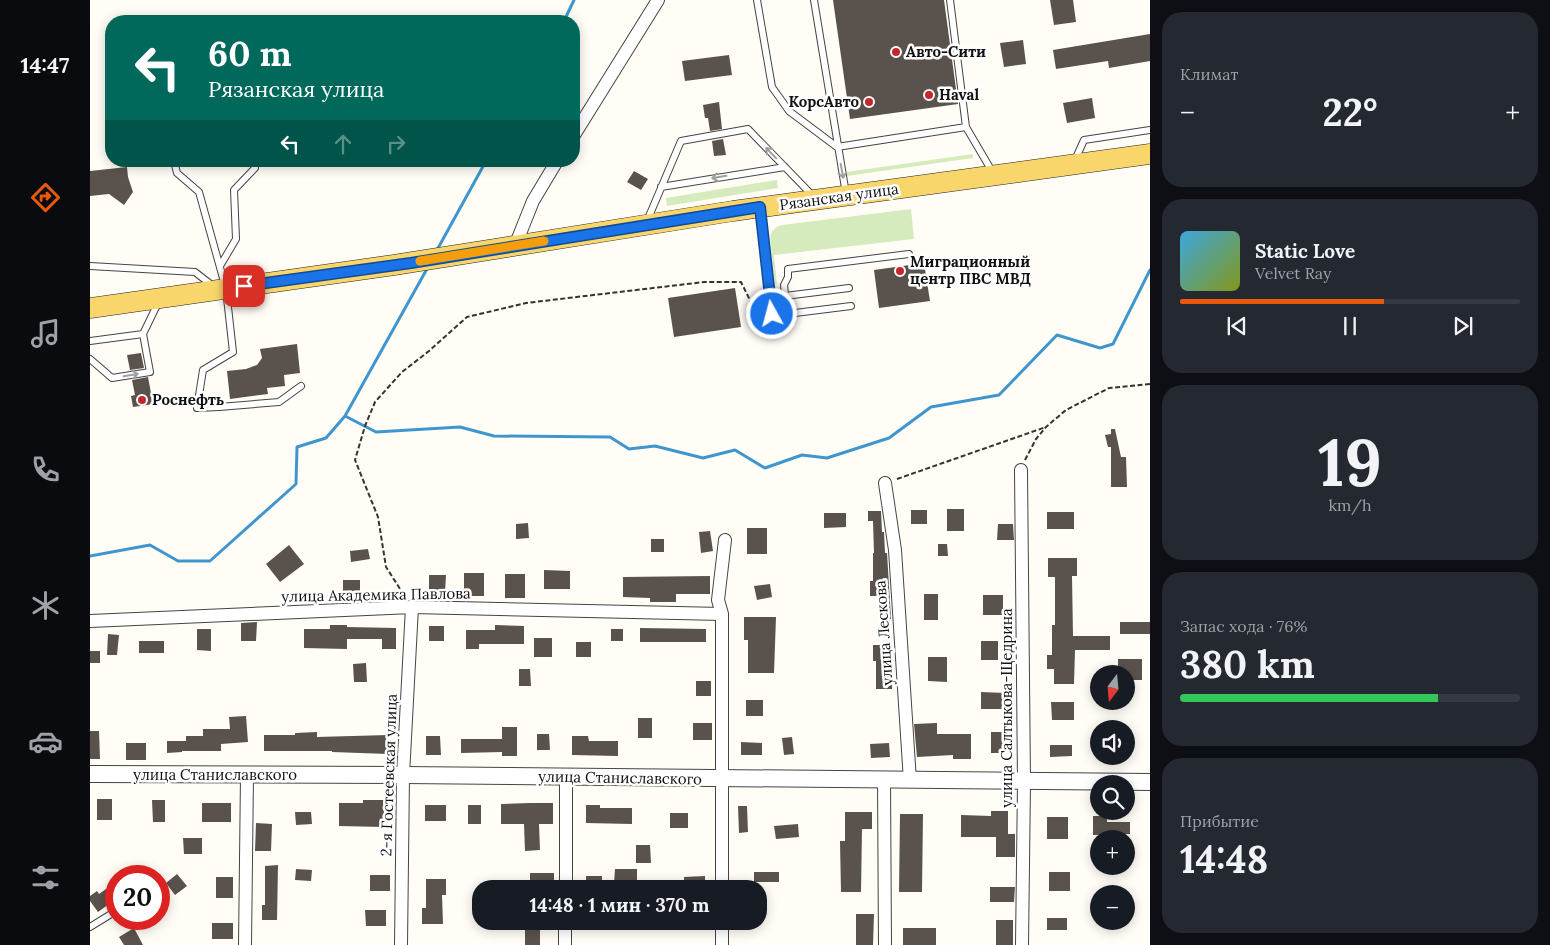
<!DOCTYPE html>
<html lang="ru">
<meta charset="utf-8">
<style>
body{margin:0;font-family:Lora,serif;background:#242831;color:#f1f3f6;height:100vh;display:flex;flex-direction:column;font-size:19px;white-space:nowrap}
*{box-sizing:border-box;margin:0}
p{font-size:16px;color:#9ea1a6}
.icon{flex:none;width:28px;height:28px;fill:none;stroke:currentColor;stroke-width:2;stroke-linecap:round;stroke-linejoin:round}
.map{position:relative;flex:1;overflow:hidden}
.side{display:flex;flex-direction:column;gap:12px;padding:12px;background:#0d0f14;width:400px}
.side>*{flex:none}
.top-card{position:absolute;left:15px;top:15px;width:475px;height:152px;border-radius:20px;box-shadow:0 2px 12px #0003;background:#00695c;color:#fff;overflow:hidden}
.needle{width:32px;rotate:196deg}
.tools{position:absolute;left:1000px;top:665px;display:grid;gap:10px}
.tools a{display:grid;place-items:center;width:45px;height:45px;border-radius:50%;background:#171b24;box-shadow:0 2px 12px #0003;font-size:25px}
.speed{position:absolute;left:15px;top:865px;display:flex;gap:10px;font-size:25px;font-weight:700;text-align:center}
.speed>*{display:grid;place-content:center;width:65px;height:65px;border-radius:50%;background:#171b24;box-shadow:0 2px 12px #0003;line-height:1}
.speed .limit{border:8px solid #d22;background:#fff;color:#111}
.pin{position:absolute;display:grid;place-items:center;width:42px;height:42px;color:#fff;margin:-21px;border-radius:10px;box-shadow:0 2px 8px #0006}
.me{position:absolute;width:55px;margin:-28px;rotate:353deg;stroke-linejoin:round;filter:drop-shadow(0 0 4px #0008)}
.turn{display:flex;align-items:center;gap:18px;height:105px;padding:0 20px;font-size:22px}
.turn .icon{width:65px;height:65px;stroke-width:2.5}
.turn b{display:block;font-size:35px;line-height:42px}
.lanes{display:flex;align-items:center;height:48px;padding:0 20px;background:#0003;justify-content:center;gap:25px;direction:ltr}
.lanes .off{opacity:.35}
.big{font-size:38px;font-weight:700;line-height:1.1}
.side .widget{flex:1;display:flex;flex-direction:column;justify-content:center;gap:8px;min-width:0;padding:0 18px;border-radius:20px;background:#242831}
.side .dial{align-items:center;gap:0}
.dial b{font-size:65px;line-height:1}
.song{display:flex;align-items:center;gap:15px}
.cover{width:60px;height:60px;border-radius:8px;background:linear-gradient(135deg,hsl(200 70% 55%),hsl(70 70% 35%))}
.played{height:5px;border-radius:2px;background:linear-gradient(90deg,#ea580c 60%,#363941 60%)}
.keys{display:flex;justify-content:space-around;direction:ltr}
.heat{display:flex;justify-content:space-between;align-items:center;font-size:28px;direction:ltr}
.charge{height:8px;border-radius:4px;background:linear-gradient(90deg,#34c759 76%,#363941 0)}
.trip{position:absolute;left:382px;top:880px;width:295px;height:50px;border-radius:20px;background:#171b24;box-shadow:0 2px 12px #0003;font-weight:700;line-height:50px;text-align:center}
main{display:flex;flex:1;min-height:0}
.tabs{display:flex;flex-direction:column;width:90px;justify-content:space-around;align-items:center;background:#090b0e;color:#9ea1a6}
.tabs .icon{width:35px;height:35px}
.tabs .on{color:#ea580c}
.tabs b{font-size:22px;color:#f1f3f6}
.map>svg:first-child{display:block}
.green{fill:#d5ebbd}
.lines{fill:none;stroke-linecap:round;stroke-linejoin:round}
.stream{stroke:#3f96cf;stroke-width:3}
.building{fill:#5a524d}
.service-casing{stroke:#444;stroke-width:8}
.minor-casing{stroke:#444;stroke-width:14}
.tertiary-casing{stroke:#444;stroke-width:18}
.primary-casing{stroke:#222;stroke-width:21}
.path{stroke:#333;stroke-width:2;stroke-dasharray:5 2.5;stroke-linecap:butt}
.service{stroke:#fff;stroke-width:6}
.minor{stroke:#fff;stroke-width:12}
.tertiary{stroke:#fff;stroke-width:16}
.primary{stroke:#f9d66b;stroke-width:20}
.oneway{stroke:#a0a0a0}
.route-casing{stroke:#114b97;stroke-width:12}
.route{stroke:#1a73e8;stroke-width:9}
.slow{stroke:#f59e0b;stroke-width:9}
.poi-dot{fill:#c4262e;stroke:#fff;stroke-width:2}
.labels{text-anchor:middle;stroke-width:5;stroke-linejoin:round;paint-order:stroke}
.poi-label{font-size:15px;font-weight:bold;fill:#111;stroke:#fff;text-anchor:start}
.street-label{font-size:15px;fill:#111;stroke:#fff}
</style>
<main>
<nav class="tabs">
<b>14:47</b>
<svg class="icon on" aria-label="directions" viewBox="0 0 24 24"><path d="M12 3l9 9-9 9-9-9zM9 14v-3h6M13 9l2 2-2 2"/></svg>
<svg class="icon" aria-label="music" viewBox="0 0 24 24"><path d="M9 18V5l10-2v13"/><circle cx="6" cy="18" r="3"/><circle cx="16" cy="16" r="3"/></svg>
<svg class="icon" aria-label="phone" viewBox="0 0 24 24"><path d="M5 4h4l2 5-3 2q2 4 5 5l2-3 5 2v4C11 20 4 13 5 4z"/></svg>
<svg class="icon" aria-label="climate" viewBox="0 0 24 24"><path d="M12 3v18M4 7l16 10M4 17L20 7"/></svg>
<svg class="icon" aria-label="car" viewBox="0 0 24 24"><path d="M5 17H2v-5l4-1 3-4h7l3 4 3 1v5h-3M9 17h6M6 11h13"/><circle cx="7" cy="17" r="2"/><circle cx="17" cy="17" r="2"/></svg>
<svg class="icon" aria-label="filters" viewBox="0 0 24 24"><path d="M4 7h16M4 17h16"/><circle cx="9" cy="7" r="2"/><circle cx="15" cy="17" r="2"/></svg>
</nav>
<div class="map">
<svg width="1060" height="945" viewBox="0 0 1060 945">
<rect width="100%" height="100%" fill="#fffdf5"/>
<!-- green -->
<path class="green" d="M883,154v4l-126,18 -1,-4z
M687,180l1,8 -111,18 -1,-8z
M821,209l3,30 -140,16 3,29h-2l-5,-46c1,-7 5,-11 12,-13z"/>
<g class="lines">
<!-- stream -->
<path class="stream" d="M474,21l10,-21
M347,250l49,-89
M255,416l83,-149
M0,556l60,-11 28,16h32l86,-77 1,-37 29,-9 19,-22 31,16 84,-5 34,9 116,1 19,12 26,-3 48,12 32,-8 30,18 37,-13 25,3 62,-20 42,-31 68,-12 58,-60 43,13 13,-4 37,-74"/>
</g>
<!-- building -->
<path class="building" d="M743,0h111l14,104 -108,15z
M960,0h23l3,22 -22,3z
M1060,34v27l-41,7 -1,-7 -52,8 -3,-19z
M933,40l3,24 -22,3 -4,-24z
M639,55l3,20 -47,6 -3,-20z
M1002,98l3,20 -28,5 -4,-20z
M629,102l3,27 -12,2 -2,-13h-3l-2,-13z
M633,139l3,16 -12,1 -2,-15z
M37,167l1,10 5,15 -9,13 -15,-11 -19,2v-25z
M544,171l14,8 -7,11 -14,-8z
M834,263l6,38 -51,7 -5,-38z
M645,288l6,39 -67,10 -6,-39z
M207,344l3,29 -16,2 1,11 -18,2 1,6 -38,5 -3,-28 19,-2 11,-4 5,-7 -2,-9z
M51,353l3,15 -14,2 -3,-15z
M58,377l5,27 -20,3 -2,-11 4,-1 -3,-15z
M1021,429h4l6,28h5l1,30h-16v-40h-3l-3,-12 6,-1z
M857,509h17v22h-17z
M821,510h16v14h-16z
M778,511h13l1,21h2l1,21h2l4,66h-12v-23h-9v-15h3v-28h1l-1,-32h-5z
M957,512h27v17h-27z
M734,513h22v14l-22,1z
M438,523l1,15 -13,1v-15z
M908,524h15l1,16h-17z
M657,528h20v26h-20z
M620,531l3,20 -12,2 -2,-21z
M561,539h13v13h-13z
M848,544h9l1,12h-10z
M199,545l15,19 -24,18 -14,-18z
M278,549l2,10 -19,3 -1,-11z
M958,558h29v18h-5l1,60h37v14h-35l-1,34h-20v-15h-7v-14h5v-30h3v-48h-7z
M454,570l26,1v18h-26z
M374,573h20v23h-20z
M415,574h20v24h-20z
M339,575h17l-1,18h-16z
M620,576v18h-34v8h-26v-4l-27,-1v-20z
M253,580h17v21h-17z
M680,584l2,13 -15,3 -3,-14z
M834,594h14v26h-14z
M893,595h20v20h-20z
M654,617h32l-2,56h-26v-33h-4z
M167,622l-1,19h-15v-18z
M1030,622h30v12h-30z
M240,625h17v2l49,1v21h-14v-10h-35v10l-43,-1v-19h26z
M405,625l29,1v18h-45v5h-13v-19h29z
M339,626h15v15h-15z
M550,628l66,1v13h-66z
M107,629h14v22l-14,-1z
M521,629h12v12h-12z
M18,634l11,1 -2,20h-10z
M444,638h18v19h-18z
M49,641h25v12h-25z
M891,641h17v19h-17z
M486,642h15v15h-15z
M783,645h19v44h-16v-28h-3z
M0,651h10v12h-10z
M838,657h19v25l-19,-1z
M1028,659h24v21h-16v-6h-8z
M276,663l1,19h-13l-1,-18z
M429,669h11l1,17h-12z
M606,681h15v15h-15z
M891,692l25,1v16h-25z
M656,700h17v16h-17z
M961,702h23v18h-22z
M156,716l2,26 -27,2v7h-39v1l-15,1v-12h19v-5h17v-7h27l-1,-12z
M548,718h14v20h-14z
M603,723h19v17h-19z
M847,723v11h34v25h-18v-4l-36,2 -3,-33z
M412,727h15v29h-15v-4l-41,1v-14h41z
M0,731h9l1,28h-10z
M227,732v5l71,-2v19l-56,-2v-1h-68v-16h31v-2z
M901,732h15v21h-15z
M447,734h12l1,16h-13z
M336,736h14l1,19h-15z
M482,736h16l1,5h29v15l-46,-1z
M702,737l2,17 -10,1 -2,-17z
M651,742l21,1v12h-21z
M36,743h20v17h-20z
M799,743l1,14 -19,1 -1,-14z
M960,745h22v11l-22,1z
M7,799h15v21h-15z
M62,800h13v22h-12z
M273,800h21v27l-45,-1v-23h24z
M112,803h29v19h-29z
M440,803h23v21h-14l1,26 -15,1 -1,-27h-23v-20z
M335,805h21v16h-21z
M378,805h13v19h-13z
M496,805h14v3h32v16l-46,-1z
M648,806h9l1,26 -9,1z
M901,811h17v23h7v23h-19v-20h-35v-22l30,1z
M205,812h16l1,12 -16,1z
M755,812h27v17h-10l-1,63h-20l-1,-51h5z
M580,813h18v15h-18z
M810,814h23l-1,78h-23z
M1003,816h14v6h23v12l-37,1z
M957,817h21v22h-21z
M166,823l16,1 -1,27h-16z
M708,824l1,13 -23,2 -2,-13z
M93,838h19v16h-18z
M546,845h14l1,18h-15z
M188,865l-1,55h-15v-15h3v-39z
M206,869l16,1 -1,11 -16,-1z
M525,869h22v14h-23z
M664,872h25v10h-25z
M959,872h21v19h-21z
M440,873h24v16h-24z
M87,874l10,12 -12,9 -9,-12z
M280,875h20v16h-20z
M496,876h16v13h-16z
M615,876v13h-21v-12z
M126,877h17v21h-17z
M336,879h20v16h-4l1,29h-21v-16h4z
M26,882v17l-18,13 -8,-11v-5l7,-5 2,3z
M900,887h25l-1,15h-24z
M275,910h21v16h-20z
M766,914h18l-1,31h-17z
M957,918h20v12h-20z
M906,920h17v25h-17z
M435,921h15v24h-15z
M122,923h21v16h-21z
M44,928l9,17h-19l-5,-8z
M813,928h33v17h-33z"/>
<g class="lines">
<defs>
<path id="service" d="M667,0l15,87 17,24 48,36 129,-20
M724,0l32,194
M860,0l16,127 27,46
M985,160l9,-20 66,-10
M84,161l3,12 22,19 27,97 7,63 -30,18 -6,38 22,-1 60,-5 22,-16
M571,187l124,-20
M670,210l13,105 14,-1 -3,-29 4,-8v-8l121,-15
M557,221l34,-80 67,-12 65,67
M0,266l105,6 18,14
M130,266l16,-27 -2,-49 21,-22v-7
M695,296l64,-8
M697,314l64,-8
M0,341l53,-7
M0,359l22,19 38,-6 -7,-38 15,-31
M0,927l26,-16"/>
<path id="minor" d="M484,135l84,-135
M425,246l18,-45 24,-40
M931,470l3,312 -2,163
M795,483l10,67 15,231
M0,621l322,-14 310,7
M794,780l1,165
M476,889v-112
M632,889v-275l-4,-14 7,-60
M155,945l2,-170
M311,945l2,-170 9,-168
M475,945v-24
M632,945v-24"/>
<path id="tertiary" d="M0,774l313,1 747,7"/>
<path id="primary" d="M0,308l304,-43 339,-54 417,-57"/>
</defs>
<!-- service casing -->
<use href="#service" class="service-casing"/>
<!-- minor casing -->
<use href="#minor" class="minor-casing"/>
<!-- tertiary casing -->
<use href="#tertiary" class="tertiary-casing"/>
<!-- primary casing -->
<use href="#primary" class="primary-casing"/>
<!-- path -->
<path class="path" d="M935,460l11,-21 10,-12 20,-17 43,-22 41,-4
M807,479l149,-52
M314,595l-18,-28 -8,-50 -23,-57 10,-34 10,-24 27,-30 27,-21 38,-34 59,-14 178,-21h37c9,18 18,35 22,55"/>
<!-- service -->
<use href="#service" class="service"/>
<!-- minor -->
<use href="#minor" class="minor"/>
<!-- tertiary -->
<use href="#tertiary" class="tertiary"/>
<!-- primary -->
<use href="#primary" class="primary"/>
</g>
<!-- one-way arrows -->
<defs><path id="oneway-shaft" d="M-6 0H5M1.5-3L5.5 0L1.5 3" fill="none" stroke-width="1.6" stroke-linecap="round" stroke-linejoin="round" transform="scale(1.25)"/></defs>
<g class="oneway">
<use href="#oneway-shaft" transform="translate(681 153) rotate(-134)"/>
<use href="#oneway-shaft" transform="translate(752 171) rotate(79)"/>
<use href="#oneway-shaft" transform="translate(629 177) rotate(171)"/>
<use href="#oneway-shaft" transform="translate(41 375) rotate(-10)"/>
</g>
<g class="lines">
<defs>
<path id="route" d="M154,286l167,-23 349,-56 12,107"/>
</defs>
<!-- route casing -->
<use href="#route" class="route-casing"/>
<!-- route -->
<use href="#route" class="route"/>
<!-- slow -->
<path class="slow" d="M330,261l124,-20"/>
</g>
<!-- markers -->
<g class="poi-dot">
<circle cx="806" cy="52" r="5"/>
<circle cx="839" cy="95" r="5"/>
<circle cx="779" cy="102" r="5"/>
<circle cx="810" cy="271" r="5"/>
<circle cx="52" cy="400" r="5"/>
</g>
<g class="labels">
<!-- poi labels -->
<g class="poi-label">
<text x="816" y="57">Авто-Сити</text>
<text x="849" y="100">Haval</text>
<text x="769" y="107" text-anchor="end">КорсАвто</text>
<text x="820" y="267">Миграционный<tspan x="820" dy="17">центр ПВС МВД</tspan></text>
<text x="62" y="405">Роснефть</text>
</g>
<!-- street labels -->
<g class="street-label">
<text transform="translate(749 197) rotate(-8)" y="5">Рязанская улица</text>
<text transform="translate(286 595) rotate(-1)" y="5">улица Академика Павлова</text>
<text transform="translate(794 633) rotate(-94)" y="5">улица Лескова</text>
<text transform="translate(917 708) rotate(-90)" y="5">улица Салтыкова-Щедрина</text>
<text x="125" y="780">улица Станиславского</text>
<text transform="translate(299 775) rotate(-88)" y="5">2-я Гостеевская улица</text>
<text transform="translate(530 778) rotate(1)" y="5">улица Станиславского</text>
</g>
</g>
</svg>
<div class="tools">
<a><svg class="needle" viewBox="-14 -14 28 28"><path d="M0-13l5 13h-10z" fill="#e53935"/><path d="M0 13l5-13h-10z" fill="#9ea1a6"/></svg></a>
<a><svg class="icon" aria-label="sound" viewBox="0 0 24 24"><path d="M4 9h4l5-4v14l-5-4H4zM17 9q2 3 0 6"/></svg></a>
<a><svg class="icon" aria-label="search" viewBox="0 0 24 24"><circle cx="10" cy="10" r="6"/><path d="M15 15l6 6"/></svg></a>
<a>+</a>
<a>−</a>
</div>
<div class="speed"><div class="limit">20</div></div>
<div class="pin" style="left:154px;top:286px;background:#d93025"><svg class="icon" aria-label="arrive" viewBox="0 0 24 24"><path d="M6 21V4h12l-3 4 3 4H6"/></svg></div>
<svg class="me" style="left:682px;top:314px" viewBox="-20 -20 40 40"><circle r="17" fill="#1a73e8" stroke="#fff" stroke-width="3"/><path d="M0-11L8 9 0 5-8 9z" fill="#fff"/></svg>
<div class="trip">14:48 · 1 мин · 370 m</div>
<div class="top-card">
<div class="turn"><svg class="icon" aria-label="left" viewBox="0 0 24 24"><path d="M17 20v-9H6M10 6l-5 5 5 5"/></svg><div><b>60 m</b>Рязанская улица</div></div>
<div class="lanes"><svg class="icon" aria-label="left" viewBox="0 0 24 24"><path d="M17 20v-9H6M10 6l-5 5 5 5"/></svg><svg class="icon off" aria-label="ahead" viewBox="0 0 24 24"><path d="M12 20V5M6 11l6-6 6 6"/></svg><svg class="icon off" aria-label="right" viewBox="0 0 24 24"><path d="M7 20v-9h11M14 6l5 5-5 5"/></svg></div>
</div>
</div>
<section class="side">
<div class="widget"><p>Климат</p>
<div class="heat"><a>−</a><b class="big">22°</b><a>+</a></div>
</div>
<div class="widget">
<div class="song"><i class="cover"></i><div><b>Static Love</b><p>Velvet Ray</p></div></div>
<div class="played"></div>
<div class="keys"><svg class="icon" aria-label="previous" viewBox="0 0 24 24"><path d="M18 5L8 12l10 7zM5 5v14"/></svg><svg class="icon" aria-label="pause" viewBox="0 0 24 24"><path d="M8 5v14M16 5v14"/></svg><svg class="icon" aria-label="next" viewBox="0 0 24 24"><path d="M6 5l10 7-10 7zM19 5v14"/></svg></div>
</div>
<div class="widget dial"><b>19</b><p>km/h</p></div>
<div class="widget"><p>Запас хода · 76%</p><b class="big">380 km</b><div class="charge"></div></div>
<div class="widget"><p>Прибытие</p><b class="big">14:48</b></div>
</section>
</main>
